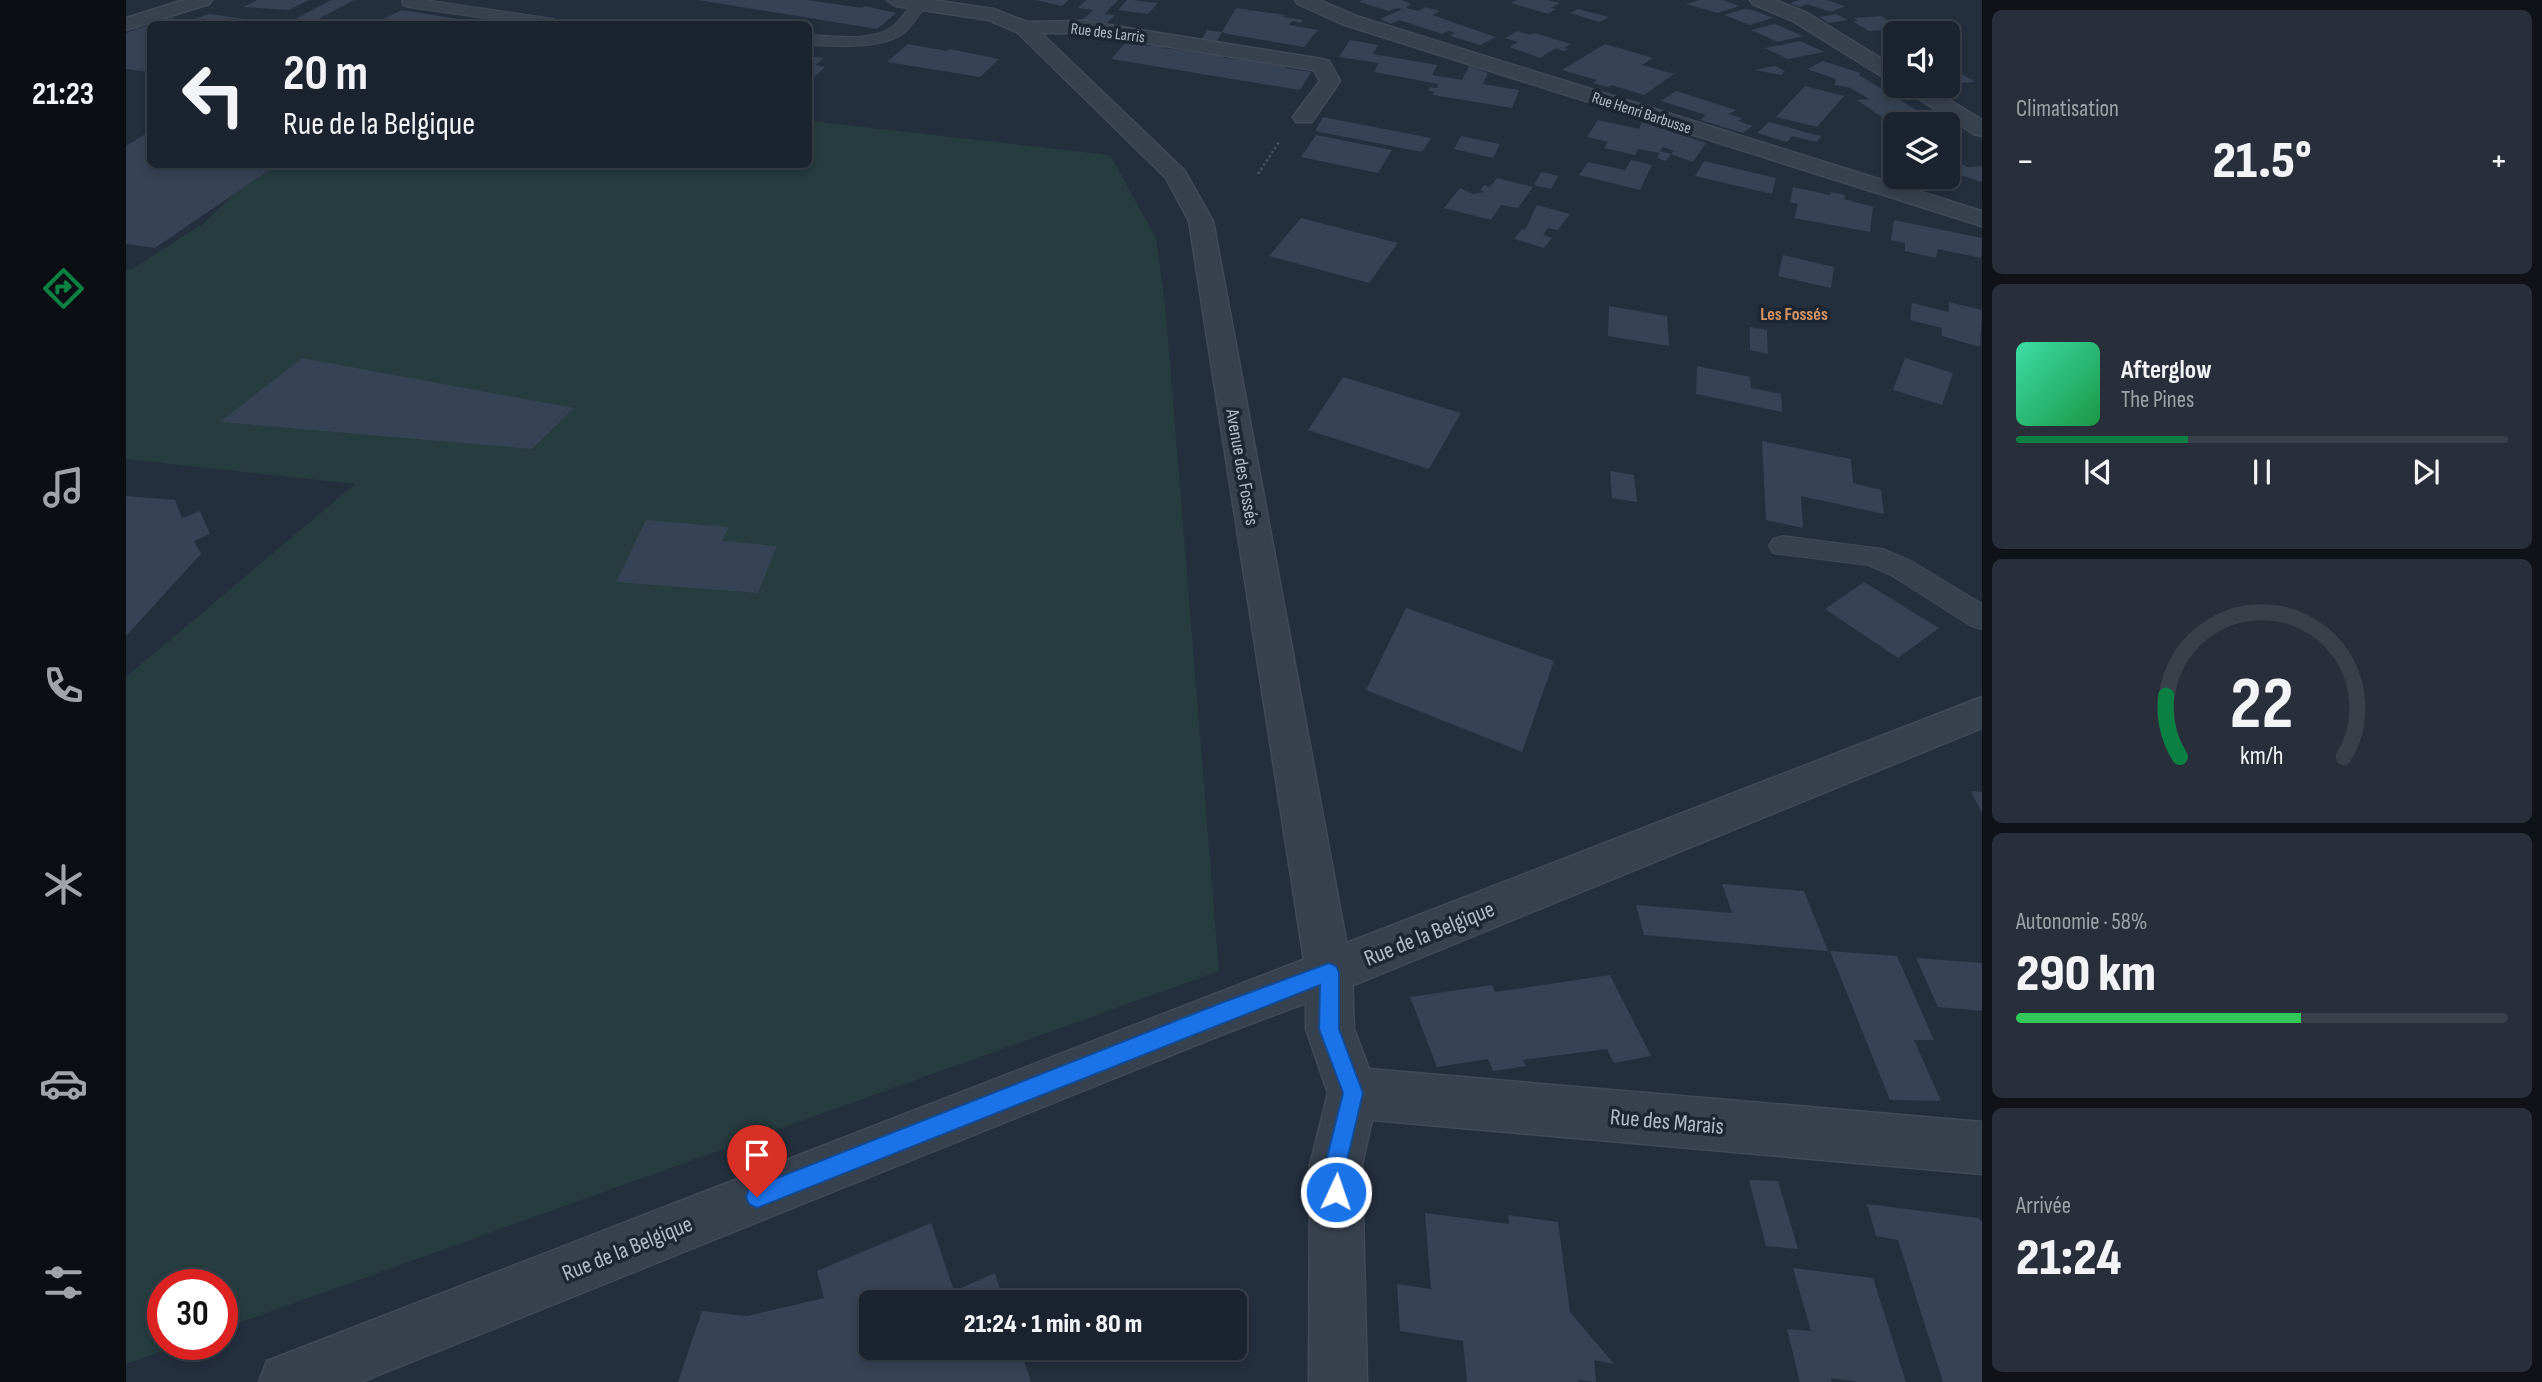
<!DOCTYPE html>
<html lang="fr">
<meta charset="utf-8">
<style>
body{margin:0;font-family:"Sofia Sans Condensed",sans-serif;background:#282f3a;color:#f1f3f6;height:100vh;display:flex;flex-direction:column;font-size:26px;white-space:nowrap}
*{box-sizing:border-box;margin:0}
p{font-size:23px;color:#a0a4aa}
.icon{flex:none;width:38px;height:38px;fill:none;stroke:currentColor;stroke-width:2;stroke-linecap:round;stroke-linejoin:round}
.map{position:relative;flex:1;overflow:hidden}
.details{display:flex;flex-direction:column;gap:10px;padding:10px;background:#0f1319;width:560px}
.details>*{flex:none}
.banner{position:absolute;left:21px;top:21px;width:665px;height:147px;border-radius:10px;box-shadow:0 4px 10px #0003,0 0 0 2px #39404a;background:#1b232e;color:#f1f3f6;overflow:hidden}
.tools{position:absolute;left:1757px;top:21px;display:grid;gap:14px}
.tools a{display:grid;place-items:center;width:77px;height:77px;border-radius:10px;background:#1b232e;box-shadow:0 4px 10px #0003,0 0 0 2px #39404a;font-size:35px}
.speed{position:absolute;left:21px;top:1269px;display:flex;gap:14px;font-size:35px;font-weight:700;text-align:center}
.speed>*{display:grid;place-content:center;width:91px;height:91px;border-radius:50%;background:#1b232e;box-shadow:0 4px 10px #0003,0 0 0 2px #39404a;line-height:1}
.speed .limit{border:10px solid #d22;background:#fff;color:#111}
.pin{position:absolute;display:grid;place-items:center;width:60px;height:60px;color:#fff;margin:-72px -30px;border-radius:50% 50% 50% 0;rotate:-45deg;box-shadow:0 0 7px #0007}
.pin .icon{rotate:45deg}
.me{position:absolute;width:77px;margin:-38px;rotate:3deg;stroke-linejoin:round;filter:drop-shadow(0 0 5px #0008)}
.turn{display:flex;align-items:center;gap:24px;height:147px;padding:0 21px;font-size:32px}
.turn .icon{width:91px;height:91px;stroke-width:2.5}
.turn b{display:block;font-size:49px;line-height:60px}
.big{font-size:52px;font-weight:800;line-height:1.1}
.details .tile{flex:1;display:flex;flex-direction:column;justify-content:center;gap:10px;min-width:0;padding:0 24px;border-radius:10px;background:#282f3a}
.details .dial{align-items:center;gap:0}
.dial svg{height:182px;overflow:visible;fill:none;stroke:#39404a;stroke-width:7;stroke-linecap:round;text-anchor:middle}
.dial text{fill:#f1f3f6;stroke:none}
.song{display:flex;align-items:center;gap:21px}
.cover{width:84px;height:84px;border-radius:10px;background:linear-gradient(135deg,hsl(160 70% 55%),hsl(140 70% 35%))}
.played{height:7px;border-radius:4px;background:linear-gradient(90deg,#0b8043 35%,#39404a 35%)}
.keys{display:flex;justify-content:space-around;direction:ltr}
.heat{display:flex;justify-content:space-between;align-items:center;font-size:38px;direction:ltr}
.charge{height:10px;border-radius:5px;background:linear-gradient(90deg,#34c759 58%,#39404a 0)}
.trip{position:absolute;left:733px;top:1290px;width:388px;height:70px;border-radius:10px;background:#1b232e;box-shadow:0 4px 10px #0003,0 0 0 2px #39404a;font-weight:800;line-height:70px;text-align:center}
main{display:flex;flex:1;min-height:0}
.tabs{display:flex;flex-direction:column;width:126px;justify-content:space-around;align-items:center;background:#0b0e12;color:#a0a4aa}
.tabs .icon{width:49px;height:49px}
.tabs .on{color:#0b8043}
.tabs b{font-size:32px;color:#f1f3f6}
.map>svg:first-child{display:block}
.green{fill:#263c3f}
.building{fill:#364354}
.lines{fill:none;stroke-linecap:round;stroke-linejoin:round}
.service-casing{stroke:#414a57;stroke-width:2}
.minor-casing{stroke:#414a57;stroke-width:3}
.tertiary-casing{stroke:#414a57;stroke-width:3}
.path{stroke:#3f5557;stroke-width:2.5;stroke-dasharray:2.5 2.5;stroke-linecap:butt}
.service{fill:#38414e;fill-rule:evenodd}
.minor{fill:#38414e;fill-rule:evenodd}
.tertiary{fill:#38414e;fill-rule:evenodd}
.route{fill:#1a73e8;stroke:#114b97;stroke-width:2}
.labels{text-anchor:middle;stroke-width:7;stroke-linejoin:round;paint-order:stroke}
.far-street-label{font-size:16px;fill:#b4bcc9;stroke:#1d2633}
.far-neighbourhood-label{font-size:18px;font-weight:bold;fill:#d59563;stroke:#1d2633}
.street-label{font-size:19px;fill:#b4bcc9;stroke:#1d2633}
.near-street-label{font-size:23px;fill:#b4bcc9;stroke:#1d2633}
</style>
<main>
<nav class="tabs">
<b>21:23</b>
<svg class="icon on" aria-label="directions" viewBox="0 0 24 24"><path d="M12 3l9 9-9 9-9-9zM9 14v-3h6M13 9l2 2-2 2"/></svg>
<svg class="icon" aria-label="music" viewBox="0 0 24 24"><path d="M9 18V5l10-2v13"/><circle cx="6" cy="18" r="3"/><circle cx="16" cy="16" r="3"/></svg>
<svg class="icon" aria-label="phone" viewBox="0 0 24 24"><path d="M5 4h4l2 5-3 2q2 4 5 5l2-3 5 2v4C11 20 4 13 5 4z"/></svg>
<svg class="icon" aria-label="climate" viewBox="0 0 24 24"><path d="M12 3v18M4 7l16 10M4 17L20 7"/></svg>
<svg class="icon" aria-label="car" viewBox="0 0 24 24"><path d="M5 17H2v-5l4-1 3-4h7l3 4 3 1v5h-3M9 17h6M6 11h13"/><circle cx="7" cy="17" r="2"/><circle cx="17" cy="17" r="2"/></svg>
<svg class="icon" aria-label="filters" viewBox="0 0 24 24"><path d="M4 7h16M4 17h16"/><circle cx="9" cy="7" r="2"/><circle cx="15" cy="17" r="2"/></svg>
</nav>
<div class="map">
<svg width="1856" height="1382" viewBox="0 0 1856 1382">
<rect width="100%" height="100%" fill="#242f3e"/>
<!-- green -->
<path class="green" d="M683,121l301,34 46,83 10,75 53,658 -997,358v-45h-59v60h19l-56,20v-687l229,-193 -229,-25v-189l6,-1 72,-46 30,-29 44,-29 530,-1z"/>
<!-- building -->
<path class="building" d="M131,0h52l-20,10 -46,-3z
M205,0h23l-41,22 -19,-2z
M572,0h109l55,8 3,-2 31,7 -19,16z
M910,0h32l-6,6z
M960,0h32l-14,14 11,1 -10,10 -24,-4 12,-11 -15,-2z
M1001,0h6l25,3 -10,11 -30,-4z
M1237,0h39l9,4 -5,4 12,3 8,-4 14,4 -8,4 64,22 -16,8 -30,-9 5,-3 -7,-2 -6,3 -43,-14 -8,4 -11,-5 22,-10 -5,-1 -8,3 -30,-9z
M1391,0h31l12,3 -9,5 5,1 -8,5 -37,-11z
M1573,0h24l16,6 -21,7 -32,-9z
M1673,0h27l19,6 -14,6 -24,-8 -7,3 -10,-4z
M1110,8l49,7 -2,2 20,3 -2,3 -9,-2 -3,4 29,5 -14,17 -76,-13 -6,-2z
M1452,9l11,3 20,5 -9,5 -30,-9z
M1618,9l9,1 20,8 -23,7 -26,-10z
M276,10l75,12h13l-4,2 -111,-1z
M84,14l63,9v1h-118l17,-6 16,3z
M1710,14l12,6 -19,3 -10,-6z
M1755,16l21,13 -33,2 -17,-10h6l-4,-3z
M1649,24l28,12 -25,6 -27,-12z
M24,25v47l-24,-3v-36z
M1081,30l15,2 -6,10 -15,-2z
M1391,31l14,4 4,-2 36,11 -7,4 4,1 -4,2 -8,-3 -16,10 -31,-11 9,-5 -13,-4z
M1224,40l28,5 -5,9 64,11 -5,10 30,5 7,-14 19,7 -5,11 36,6 -7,18 -79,-13 1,-3 -6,-1 2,-4 7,1 1,-4 -64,-12 5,-9 -40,-6z
M1674,41l24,11 -36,7 -23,-11z
M1000,42l24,4 2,-2 13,2 -2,2 62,8 -2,2 64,7 -2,3 26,4 -11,18 -189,-31z
M782,44l39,7 3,-2 49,10 -19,18 -93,-15z
M1479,44l48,14 -11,7 32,9 -30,21 -32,-10 -4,2 -15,-4 4,-3 -35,-10z
M682,56l16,2 -9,7 10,2 -17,16z
M1697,61l38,12 -2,2 77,47 -41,4 -38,-26 12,-1 -18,-11 -16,-3 1,-6 -29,-10z
M1649,66l10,5 -4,4 -27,-5z
M1822,68h4l23,14 -27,2z
M1679,86l39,10 -27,31 -41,-10z
M1550,91l60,19 -7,4 13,4 -4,3 15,5 -10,7 -43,-13 6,-5 -45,-14z
M1197,117l108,21 -9,14 -107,-21z
M1472,120l41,9 3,-7 64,21 -13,19 -22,-8 3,-3 -11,-4 -3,4 11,3 -5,7 -9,-3 2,-5 -21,-4 -3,6 -31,-7 4,-6 -21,-5z
M1643,122l47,13 5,1 -4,6 -25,-6 -5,6 -30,-9z
M18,135l6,1v28h128l-123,84 -29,-4v-98z
M1190,135l76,15 -14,23 -77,-16z
M1335,136l39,8 -7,14 -39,-9z
M1505,160l21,5 -12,25 -61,-15 9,-13 37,8z
M1578,161l72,17 -4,16 -77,-18z
M1836,164l5,3 15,-1v16l-34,-11v-6z
M1415,172l17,4 -7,13 -17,-4z
M1371,178l36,9 -15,21 -17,-3 -10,15 -47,-12 16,-20 13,6 11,-2 -4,-2 4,-5 6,2z
M1667,187l37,8 1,-3 14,3 -1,4 29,8 -3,25 -76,-14 4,-14 -8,-2z
M1411,205l33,9 -12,16 -10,-2 -5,7 9,3 -8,10 -30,-9 8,-10 3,1z
M1175,218l97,25 -29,40 -100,-27z
M1768,220l88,18 -1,20 -43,-9 -2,9 -31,-7v-8l-14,-3z
M1657,255l51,12 -3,21 -53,-12z
M1823,302l33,8 -2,37 -38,-11v-8l-32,-8 2,-17 37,9z
M1483,306l58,10 2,30 -61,-10z
M1624,327l17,3 1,24 -18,-4z
M176,358l272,50 -42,41 -312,-27z
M1779,358l48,15 -11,32 -49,-15z
M1571,366l53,11 1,11 30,6 1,18 -86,-18z
M1217,377l118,36 -32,56 -121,-39z
M1636,441l89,18 2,24 28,7 3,24 -83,-18 2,32 -37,-8z
M1484,471l24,4 3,27 -25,-4z
M0,496l49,4 7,18 18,-7 10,23 -16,7 7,13 -75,82z
M520,520l83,7 -7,14 55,5 -19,47 -142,-11z
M1738,582l75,46 -41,30 -73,-49z
M1280,608l148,53 -32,91 -156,-62z
M1845,791l11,1v21z
M1596,884l82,7 24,60 -184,-16 -8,-30 96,8z
M1704,951l67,5 37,84h-20l27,61 -51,-1z
M1790,958l66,5v48l-44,-4z
M1484,975l41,81 -37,7 -7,-14 -84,11 3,6 -33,5 -5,-12 -51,8 -27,-70 82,-12 3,7z
M1623,1180l29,1 20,68 -32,-3z
M1741,1204l111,14 4,4v160h-39l-45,-142 -22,-4z
M1299,1213l84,11 -1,-9 50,7 12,90 44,52 -20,-4 2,22 -18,-2 1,2h-112l-4,-41 -63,-10 -3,-47 34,5z
M805,1223l23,68 41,-18 9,29h-132v46h148l11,34h-353l24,-71 45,5 77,-18 -7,-27z
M1667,1268l80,10 33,104h-47l-28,-4 1,4h-32l-13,-53 24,2z"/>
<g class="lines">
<defs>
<path id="service" d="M276,0h23l129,19 8,5h-36l-118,-17 -5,-2z
M788,1h10l3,3c-7,9 -13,19 -21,27 -20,19 -71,15 -98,14v-10c25,1 63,7 84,-8 9,-6 15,-18 22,-26z
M1657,536l100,13 28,12 71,43v25l-11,-3 -80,-51 -23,-10 -95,-12 -4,-7 4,-7z"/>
<path id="minor" d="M58,0h28l-3,4 -83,26v-12z
M761,0h45l61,9 34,13 57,-1 238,38 7,2 11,20 -28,41h-16l-3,-5 27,-36 -6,-11 -230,-37h-43l143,137 29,51 139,752 2,56 15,40 613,53v52l-610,-54 -10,45 5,217h-58l1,-217 18,-72 -22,-64v-56l-117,-752 -23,-43 -149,-146 -28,-12 -93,-14z
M1624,0h25l32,13 88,54v15l-7,-2 -95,-59 -40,-17z
M1776,86h24l56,34v16l-8,-2 -69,-44z"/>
<path id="tertiary" d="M1169,0h24l37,16 626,195v15l-640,-202 -44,-20z
M1856,697v31l-636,260 -120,45 -865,349h-102l8,-21 21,-8z"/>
</defs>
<!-- service casing -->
<use href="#service" class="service-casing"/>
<!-- minor casing -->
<use href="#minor" class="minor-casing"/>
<!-- tertiary casing -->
<use href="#tertiary" class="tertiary-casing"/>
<!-- path -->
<path class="path" d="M1132,174l21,-32"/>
<!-- service -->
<use href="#service" class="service"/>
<!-- minor -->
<use href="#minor" class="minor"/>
<!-- tertiary -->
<use href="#tertiary" class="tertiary"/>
</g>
<!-- route -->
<path class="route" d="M1203,963l7,3 3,6v57l24,64 -17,72 1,27 -3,8 -8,3 -8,-3 -3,-8v-27l18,-72 -24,-64 1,-44 -563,223 -8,-4 -3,-7 3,-8 8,-3 464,-183z"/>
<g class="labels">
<!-- far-street labels -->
<g class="far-street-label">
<text transform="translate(982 32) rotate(7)" y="6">Rue des Larris</text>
<text transform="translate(1516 112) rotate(18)" y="6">Rue Henri Barbusse</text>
</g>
<!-- far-neighbourhood labels -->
<g class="far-neighbourhood-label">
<text x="1668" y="320">Les Fossés</text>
</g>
<!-- street labels -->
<g class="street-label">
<text transform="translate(1117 467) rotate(80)" y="7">Avenue des Fossés</text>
</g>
<!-- near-street labels -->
<g class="near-street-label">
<text transform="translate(1303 933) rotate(-22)" y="8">Rue de la Belgique</text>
<text transform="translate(1541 1121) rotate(5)" y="8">Rue des Marais</text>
<text transform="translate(501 1248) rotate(-22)" y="8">Rue de la Belgique</text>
</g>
</g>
</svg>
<div class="tools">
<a><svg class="icon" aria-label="sound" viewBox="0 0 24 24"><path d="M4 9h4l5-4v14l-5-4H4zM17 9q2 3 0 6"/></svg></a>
<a><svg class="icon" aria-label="layers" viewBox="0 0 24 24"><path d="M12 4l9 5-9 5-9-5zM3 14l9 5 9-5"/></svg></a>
</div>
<div class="speed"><div class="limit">30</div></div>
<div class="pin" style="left:631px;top:1197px;background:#d93025"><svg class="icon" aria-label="arrive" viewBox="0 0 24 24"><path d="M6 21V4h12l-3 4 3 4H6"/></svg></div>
<svg class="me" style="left:1210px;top:1192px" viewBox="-20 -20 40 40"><circle r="17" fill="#1a73e8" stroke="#fff" stroke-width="3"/><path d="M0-11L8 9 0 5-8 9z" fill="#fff"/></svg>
<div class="trip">21:24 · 1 min · 80 m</div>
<div class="banner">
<div class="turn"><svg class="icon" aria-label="left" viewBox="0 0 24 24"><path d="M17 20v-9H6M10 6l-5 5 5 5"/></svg><div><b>20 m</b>Rue de la Belgique</div></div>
</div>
</div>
<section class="details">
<div class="tile"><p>Climatisation</p>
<div class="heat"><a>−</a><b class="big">21.5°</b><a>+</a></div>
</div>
<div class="tile">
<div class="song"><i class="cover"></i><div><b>Afterglow</b><p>The Pines</p></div></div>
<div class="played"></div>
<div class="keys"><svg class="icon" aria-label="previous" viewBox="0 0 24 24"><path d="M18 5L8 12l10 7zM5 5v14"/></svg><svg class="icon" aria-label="pause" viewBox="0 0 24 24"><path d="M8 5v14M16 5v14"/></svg><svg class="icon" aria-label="next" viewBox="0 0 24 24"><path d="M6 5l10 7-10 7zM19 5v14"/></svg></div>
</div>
<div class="tile dial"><svg viewBox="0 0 100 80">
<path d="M14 69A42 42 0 1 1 86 69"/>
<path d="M14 69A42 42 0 0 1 8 42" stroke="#0b8043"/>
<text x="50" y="56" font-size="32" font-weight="700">22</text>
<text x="50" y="72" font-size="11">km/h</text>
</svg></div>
<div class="tile"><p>Autonomie · 58%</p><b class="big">290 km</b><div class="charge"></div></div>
<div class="tile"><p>Arrivée</p><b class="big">21:24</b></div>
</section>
</main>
